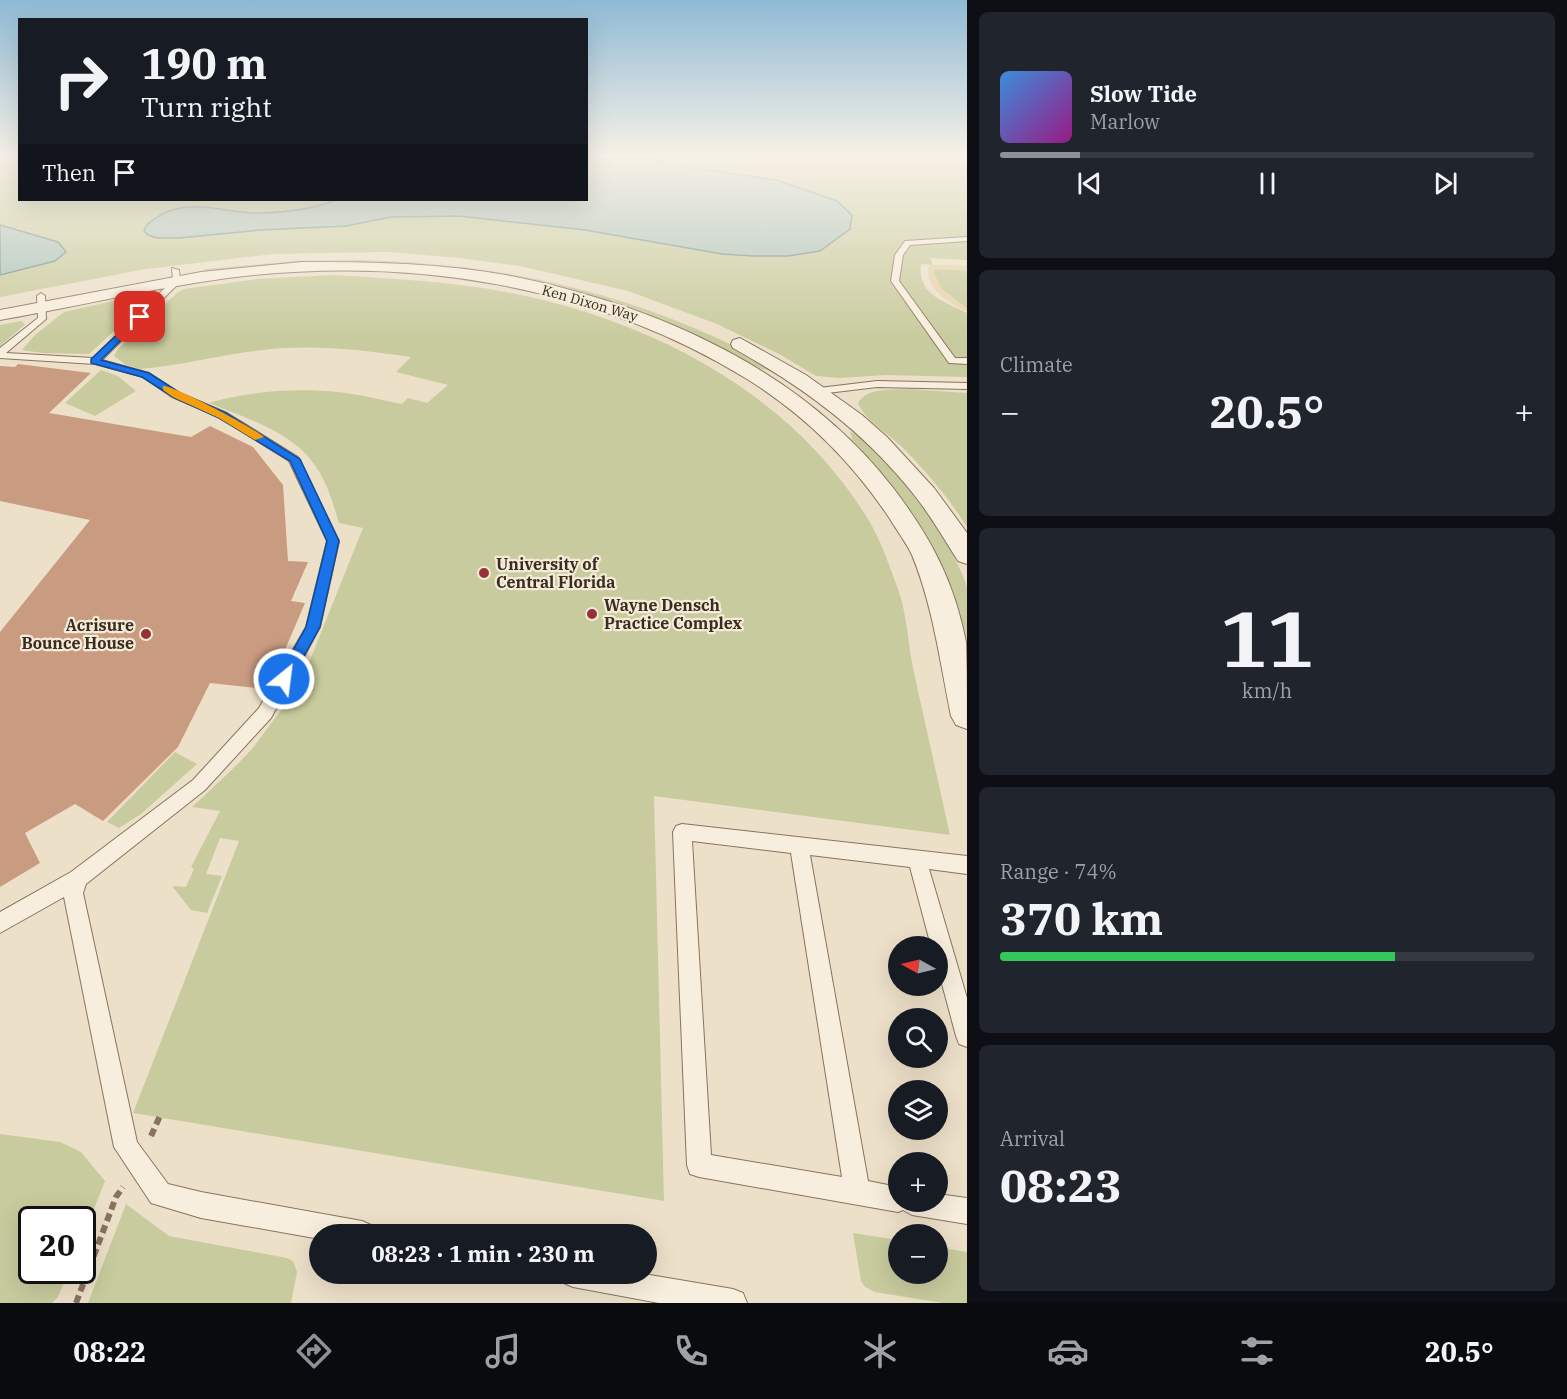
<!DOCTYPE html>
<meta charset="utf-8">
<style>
body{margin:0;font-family:"IBM Plex Serif",serif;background:#20242c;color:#f1f3f6;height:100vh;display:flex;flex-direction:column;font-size:22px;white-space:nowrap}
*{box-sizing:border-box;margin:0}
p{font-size:20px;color:#9ea1a6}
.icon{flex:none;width:33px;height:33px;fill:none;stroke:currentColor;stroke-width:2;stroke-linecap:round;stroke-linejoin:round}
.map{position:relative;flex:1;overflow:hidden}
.drawer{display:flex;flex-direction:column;gap:12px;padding:12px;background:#0d0f14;width:600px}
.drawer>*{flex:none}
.top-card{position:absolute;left:18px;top:18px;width:570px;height:183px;border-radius:0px;box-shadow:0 6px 24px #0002;background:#171b24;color:#f1f3f6;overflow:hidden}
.needle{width:39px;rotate:278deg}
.controls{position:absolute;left:888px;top:936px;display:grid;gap:12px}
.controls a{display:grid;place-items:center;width:60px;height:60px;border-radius:50%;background:#171b24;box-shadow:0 6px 24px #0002;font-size:30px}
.speed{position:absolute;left:18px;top:1206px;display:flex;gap:12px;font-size:30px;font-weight:700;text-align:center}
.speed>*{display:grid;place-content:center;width:78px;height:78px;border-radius:50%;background:#171b24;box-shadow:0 6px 24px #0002;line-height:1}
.speed .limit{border:3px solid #111;border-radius:9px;background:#fff;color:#111}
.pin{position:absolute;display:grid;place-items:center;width:51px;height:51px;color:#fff;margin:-26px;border-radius:12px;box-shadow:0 3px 9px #0006}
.me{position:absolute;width:66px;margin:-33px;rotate:29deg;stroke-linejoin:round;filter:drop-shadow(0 0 4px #0008)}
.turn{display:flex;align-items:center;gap:21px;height:126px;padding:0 24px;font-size:27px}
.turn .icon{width:78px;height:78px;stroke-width:2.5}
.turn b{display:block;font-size:42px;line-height:51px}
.then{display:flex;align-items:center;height:57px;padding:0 24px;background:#0003;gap:12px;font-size:22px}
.big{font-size:45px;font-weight:800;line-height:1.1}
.drawer .card{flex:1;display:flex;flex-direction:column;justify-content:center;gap:9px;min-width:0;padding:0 21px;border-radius:9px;background:#20242c}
.drawer .dial{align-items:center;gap:0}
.dial b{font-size:78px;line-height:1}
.song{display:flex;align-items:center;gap:18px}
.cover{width:72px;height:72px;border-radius:9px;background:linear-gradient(135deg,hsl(210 70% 55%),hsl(310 70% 35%))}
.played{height:6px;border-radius:3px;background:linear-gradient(90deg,#8c9099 15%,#363941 15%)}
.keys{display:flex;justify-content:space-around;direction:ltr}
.heat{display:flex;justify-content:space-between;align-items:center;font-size:33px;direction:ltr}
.charge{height:9px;border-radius:4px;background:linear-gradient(90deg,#34c759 74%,#363941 0)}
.trip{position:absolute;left:309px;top:1224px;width:348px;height:60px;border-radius:30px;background:#171b24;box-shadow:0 6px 24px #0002;font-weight:800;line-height:60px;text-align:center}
.menu{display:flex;height:96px;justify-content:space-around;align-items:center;background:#090b0e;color:#9ea1a6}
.menu .icon{width:42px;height:42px}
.menu .current{color:#8c9099}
.menu b{font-size:27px;color:#f1f3f6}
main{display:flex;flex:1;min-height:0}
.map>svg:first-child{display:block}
.green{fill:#c8cb9d}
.sand{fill:#e7d3a8}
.water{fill:#aac2b9;stroke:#709086;stroke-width:1.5}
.building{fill:#c99b81}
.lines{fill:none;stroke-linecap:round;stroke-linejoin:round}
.lane-casing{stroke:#89735f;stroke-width:2}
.street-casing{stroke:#89735f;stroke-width:2}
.path{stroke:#89735f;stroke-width:6;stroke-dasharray:8 4.5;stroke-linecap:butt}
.lane{fill:#f8eedd;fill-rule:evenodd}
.street{fill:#f8eedd;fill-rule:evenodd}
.route{fill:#1a73e8;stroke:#114b97;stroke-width:1.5}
.slow{fill:#f59e0b}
.poi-dot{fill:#963137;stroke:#f5ebd9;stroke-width:2}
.labels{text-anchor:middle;stroke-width:4.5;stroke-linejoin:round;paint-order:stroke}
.far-street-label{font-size:14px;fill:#3a2c21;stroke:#f5ebd9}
.poi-label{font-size:16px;font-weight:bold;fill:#3a2c21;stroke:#f5ebd9;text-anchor:start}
</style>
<main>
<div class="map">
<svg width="967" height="1303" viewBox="0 0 967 1303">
<rect width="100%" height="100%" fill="#ede0c9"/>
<!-- green -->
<path class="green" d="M0,156h19l1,44h566l1,-44h380v104l-37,-2 3,7 -12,-1c-4,31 23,37 46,49v64l-81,-2 -46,3 -24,-2 -37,-22 -62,-30 -89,-33 -108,-25 -61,-8 -71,-6 -115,2 -127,15 -146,28z
M359,260c116,3 228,22 335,68 26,11 58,25 79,44l-14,-4 -51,-28 -64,-27 -85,-25 -125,-20 -233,4 4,-3 92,-8z
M935,265l32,1v45c-17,-9 -42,-21 -38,-45z
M333,275c66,4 132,7 197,22 133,30 263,101 336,219 14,21 23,49 32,73 9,25 10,54 15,79 12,56 25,111 37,167l-296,-39 10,405 -531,-88 106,-272 -19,-3 -14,36 16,2 -15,37 -16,-3 -19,-24 14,1 8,-18 -3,-2 29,-56 -28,-4c19,-18 39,-35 57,-55 13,-13 31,-46 45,-52l69,-172 -24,-5c-6,-19 -11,-39 -23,-56 -22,-35 -71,-49 -107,-64 41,-12 87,-15 129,-11 21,2 43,8 64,12l6,-6 19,5 21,-18 -52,-13 15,-15c-49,-7 -99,-13 -148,-7 -41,4 -82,16 -123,19l-14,-4 -12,-9 3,-6 60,-57 7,-4 73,-10z
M144,294l6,4 -61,56 -47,-1 -20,-3 13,-15 29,-23z
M21,321l4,3 -3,3 -22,19v-21z
M101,370l17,6 18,15 -41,25 -30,-13z
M908,389l59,4v134c-19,-30 -41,-56 -66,-81 -14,-14 -35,-24 -43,-43 10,-16 33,-13 50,-14z
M850,432c30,5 112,126 117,156 0,18 0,38 0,56 -19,-81 -59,-142 -114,-203z
M175,752l22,12 -56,50 -22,14 -12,-6z
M0,1134l60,8 21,10 24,29 -22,56 -1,-17h-50v50l37,1 -11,26 -6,6h-52z
M126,1204l43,32 118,22 6,3 4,11 -6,31h-203z
M853,1233l45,7v34h40v-27l29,5v51h-24l-68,-11 -10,-5 -4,-6z"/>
<!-- sand -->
<path class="sand" d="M935,265l32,1v5l-32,-2 -1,4 8,16 25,19v3c-18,-9 -42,-21 -38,-45z"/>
<!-- water -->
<path class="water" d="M587,156h50l50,11 89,13 61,21 15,14 -2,14 -30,22 -32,5h-36l-30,-2 -137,-24 -126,-14 -68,1 -45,9 -86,4 -81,8h-22l-9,-3 -4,-4c2,-7 6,-9 12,-13 31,-23 73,-3 108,-5 25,-1 49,-4 72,-13h250z
M0,225l58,17 8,10 -11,9 -55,14z"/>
<!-- building -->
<path class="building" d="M18,364l73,9 -42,40 142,24 19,-11 43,21 30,38 5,76 20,1 -17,39 14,2 -27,63 -11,-1 -10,23 -47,-5 -32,64 -75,74 -28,-17 -50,29 15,30 -40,24v-255l90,-112 -90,-19v-135l15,1z"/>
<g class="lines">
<defs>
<path id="lane" d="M967,237v4l-57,4 -7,10 -4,26 56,77h12v6l-18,-1 -58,-82 4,-26 10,-14z
M172,268l7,2 1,12 -78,78 47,13 31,20 47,20 71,44 41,84 -19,86 -49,91 -66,72 -119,94 -3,9 54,249 31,42 33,8 161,29 9,4 4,9h-55v5l-119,-21 -50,-15 -37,-56 -50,-250 -64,36v-21l71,-40 122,-92 66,-72 47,-81 21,-86 -38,-80 -70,-44 -47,-20 -29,-20 -48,-13 -95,-6v-10l38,-30 -1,-22 4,-3 4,3 1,23 -40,34 87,5 80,-78z
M877,381l90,2v6l-90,-2 -58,7 -5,-3 5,-3z
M682,824l285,32v18l-38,-5 38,129v49l-8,-3 -3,-8 -18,-67v-23h-7l-21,-79 -100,-12 58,326 30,6v15h40v-8l29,4v26l-55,-9 -9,-5 -5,2 -199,-35 -9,-3 -3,-9 -14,-333 3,-6zM692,841l99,12 51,324 -131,-22z
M560,1274h84l89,15 10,4 4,10h-88l-86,-16 -9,-4z"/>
<path id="street" d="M301,262c72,0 144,1 215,15 144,30 286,93 378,212 37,49 60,92 72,153 1,23 1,62 1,87l-11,-4 -5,-9c-11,-54 -18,-110 -39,-161 -6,-13 -15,-24 -22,-36 -37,-56 -85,-104 -143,-140 -154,-95 -340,-124 -519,-101 -77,10 -152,29 -228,42v-10l201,-38z
M740,338l66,37 56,40 25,22 47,51 33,45v31l-9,-3c-14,-22 -27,-45 -43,-65 -50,-64 -112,-109 -182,-148l-2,-4 2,-4z"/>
</defs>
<!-- lane casing -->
<use href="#lane" class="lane-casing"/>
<!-- street casing -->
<use href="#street" class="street-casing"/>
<!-- path -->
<path class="path" d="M151,1136l9,-20
M76,1303l40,-106 7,-10"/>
<!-- lane -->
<use href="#lane" class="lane"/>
<!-- street -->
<use href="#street" class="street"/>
</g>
<!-- sky -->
<linearGradient id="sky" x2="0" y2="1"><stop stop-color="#8fbad5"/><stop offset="0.46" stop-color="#f7f1e7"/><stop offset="1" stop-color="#f7f1e7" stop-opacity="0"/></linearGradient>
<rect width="967" height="339" fill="url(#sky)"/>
<!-- route -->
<path class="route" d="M137,316l7,1 -43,43 48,13 31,20 46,20 74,46 39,82 -19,86 -31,56h-10l-2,-4 29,-52 21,-86 -37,-80 -71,-43 -46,-21 -31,-20 -51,-14v-4z"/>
<!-- slow -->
<path class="slow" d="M163,386c10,-1 91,42 101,51l-9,3 -36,-22 -46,-21 -10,-7z"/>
<!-- markers -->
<g class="poi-dot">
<circle cx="484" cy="573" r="6"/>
<circle cx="592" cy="614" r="6"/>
<circle cx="146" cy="634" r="6"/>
</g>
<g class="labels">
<!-- far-street labels -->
<g class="far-street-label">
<text transform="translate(590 303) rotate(16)" y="5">Ken Dixon Way</text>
</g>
<!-- poi labels -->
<g class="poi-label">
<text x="496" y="570">University of<tspan x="496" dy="18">Central Florida</tspan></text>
<text x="604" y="611">Wayne Densch<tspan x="604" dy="18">Practice Complex</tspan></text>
<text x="134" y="631" text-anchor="end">Acrisure<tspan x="134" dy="18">Bounce House</tspan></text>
</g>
</g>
</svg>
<div class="controls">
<a><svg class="needle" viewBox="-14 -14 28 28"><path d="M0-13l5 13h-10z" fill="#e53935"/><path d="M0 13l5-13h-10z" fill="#9ea1a6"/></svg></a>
<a><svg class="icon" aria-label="search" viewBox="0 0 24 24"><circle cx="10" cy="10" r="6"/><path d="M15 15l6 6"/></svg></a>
<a><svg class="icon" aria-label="layers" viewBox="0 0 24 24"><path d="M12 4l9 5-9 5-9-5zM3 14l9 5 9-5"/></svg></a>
<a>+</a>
<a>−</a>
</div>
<div class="speed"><div class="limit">20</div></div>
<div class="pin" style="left:140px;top:317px;background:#d93025"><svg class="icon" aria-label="arrive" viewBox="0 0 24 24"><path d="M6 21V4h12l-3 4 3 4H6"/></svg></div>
<svg class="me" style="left:284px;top:679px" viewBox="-20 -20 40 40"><circle r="17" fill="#1a73e8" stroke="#fff" stroke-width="3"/><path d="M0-11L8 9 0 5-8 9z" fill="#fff"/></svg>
<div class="trip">08:23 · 1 min · 230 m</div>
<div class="top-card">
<div class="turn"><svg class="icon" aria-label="right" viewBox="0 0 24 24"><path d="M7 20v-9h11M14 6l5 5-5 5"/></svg><div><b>190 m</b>Turn right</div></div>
<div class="then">Then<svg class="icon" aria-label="arrive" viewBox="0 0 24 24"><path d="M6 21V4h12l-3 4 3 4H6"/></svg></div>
</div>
</div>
<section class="drawer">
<div class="card">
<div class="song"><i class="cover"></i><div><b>Slow Tide</b><p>Marlow</p></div></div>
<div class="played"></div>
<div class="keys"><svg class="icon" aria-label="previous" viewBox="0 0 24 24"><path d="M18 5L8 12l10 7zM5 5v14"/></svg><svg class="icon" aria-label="pause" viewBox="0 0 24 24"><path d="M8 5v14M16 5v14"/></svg><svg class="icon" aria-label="next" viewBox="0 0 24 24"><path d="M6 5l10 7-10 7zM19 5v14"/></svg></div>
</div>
<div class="card"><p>Climate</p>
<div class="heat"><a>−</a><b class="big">20.5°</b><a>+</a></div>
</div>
<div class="card dial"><b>11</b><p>km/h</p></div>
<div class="card"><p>Range · 74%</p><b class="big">370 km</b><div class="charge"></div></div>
<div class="card"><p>Arrival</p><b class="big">08:23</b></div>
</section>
</main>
<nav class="menu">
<b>08:22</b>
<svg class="icon current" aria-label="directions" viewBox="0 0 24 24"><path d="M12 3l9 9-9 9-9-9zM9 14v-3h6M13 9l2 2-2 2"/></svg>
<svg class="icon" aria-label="music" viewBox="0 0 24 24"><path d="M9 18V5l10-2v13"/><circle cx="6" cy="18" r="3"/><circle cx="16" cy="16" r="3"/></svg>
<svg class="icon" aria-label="phone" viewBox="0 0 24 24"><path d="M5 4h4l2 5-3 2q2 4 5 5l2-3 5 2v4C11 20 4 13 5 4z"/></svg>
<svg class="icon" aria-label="climate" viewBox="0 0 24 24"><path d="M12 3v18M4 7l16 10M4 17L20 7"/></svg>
<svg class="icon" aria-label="car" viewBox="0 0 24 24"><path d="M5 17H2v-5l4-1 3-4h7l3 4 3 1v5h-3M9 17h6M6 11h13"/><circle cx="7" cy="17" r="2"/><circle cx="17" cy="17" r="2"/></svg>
<svg class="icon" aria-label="filters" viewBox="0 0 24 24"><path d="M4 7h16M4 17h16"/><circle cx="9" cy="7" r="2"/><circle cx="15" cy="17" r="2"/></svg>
<b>20.5°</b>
</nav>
